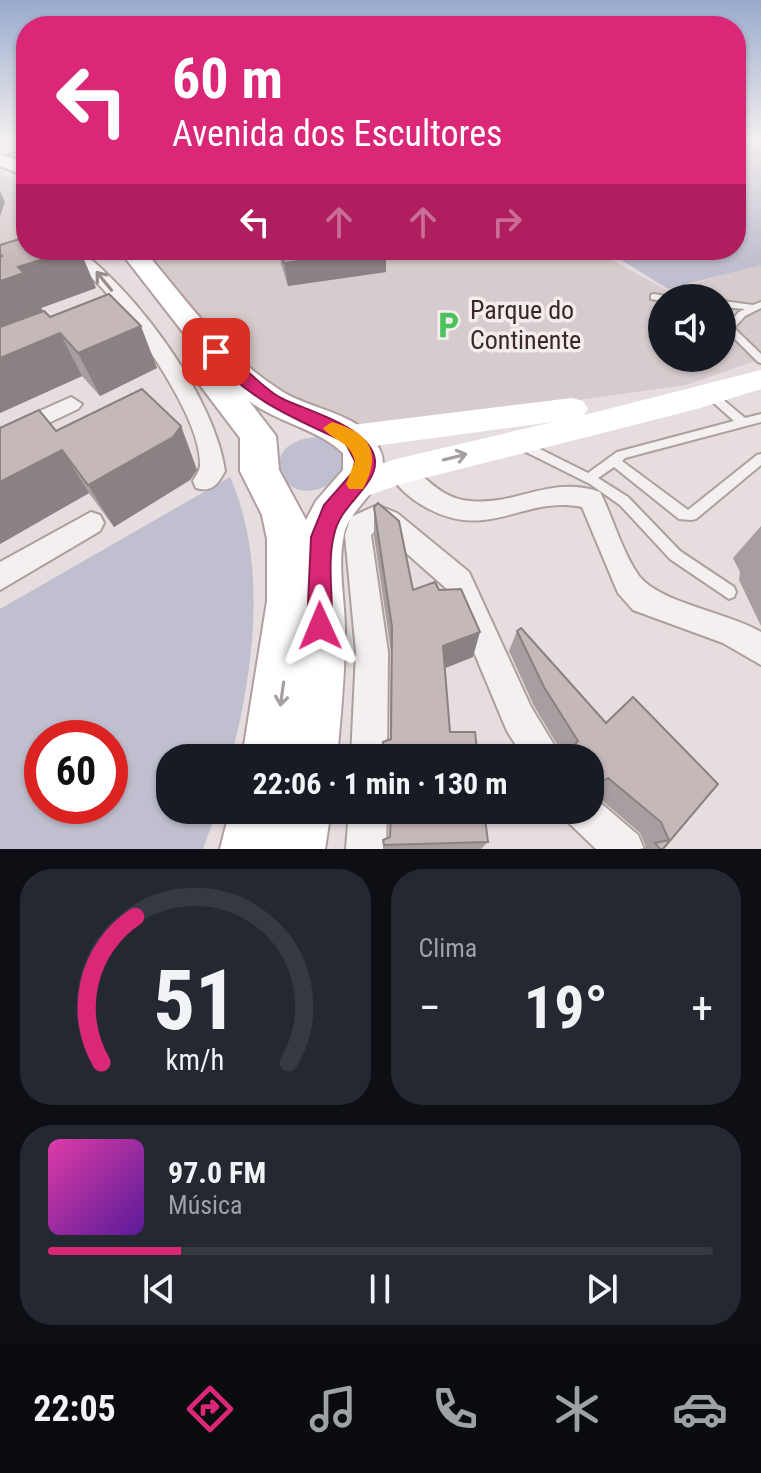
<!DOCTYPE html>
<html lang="pt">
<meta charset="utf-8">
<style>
body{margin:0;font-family:"Roboto Condensed",sans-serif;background:#242831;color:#f1f3f6;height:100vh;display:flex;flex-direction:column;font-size:30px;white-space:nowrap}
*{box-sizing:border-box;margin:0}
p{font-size:26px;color:#9ea1a6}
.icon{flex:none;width:44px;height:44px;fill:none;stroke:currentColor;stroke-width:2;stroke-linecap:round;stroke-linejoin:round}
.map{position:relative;height:849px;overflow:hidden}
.side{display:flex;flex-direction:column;gap:20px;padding:20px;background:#0d0f14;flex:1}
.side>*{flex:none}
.top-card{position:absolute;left:16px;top:16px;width:730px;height:244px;border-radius:32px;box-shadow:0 2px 6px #0004;background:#db2777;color:#fff;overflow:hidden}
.controls{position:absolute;left:648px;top:284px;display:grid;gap:16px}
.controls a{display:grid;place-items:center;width:88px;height:88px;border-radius:50%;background:#171b24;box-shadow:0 2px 6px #0004;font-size:40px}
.speed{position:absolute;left:24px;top:720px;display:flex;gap:16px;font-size:40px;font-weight:700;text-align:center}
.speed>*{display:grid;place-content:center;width:104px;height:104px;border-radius:50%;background:#171b24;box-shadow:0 2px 6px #0004;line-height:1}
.speed .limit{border:12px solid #d22;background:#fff;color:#111}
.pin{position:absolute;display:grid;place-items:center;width:68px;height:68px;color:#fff;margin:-34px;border-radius:16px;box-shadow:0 4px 12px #0006}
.me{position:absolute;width:88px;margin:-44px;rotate:359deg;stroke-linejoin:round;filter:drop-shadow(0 0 6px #0008)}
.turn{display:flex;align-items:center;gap:28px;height:168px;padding:0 24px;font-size:36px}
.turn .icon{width:104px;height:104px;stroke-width:2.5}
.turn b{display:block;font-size:56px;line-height:68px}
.lanes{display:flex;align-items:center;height:76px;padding:0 24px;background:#0003;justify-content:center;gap:40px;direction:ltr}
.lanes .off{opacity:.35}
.big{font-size:60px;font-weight:700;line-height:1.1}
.side .card{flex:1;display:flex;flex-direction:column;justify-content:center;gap:12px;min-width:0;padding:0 28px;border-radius:32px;background:#242831}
.side .dial{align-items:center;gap:0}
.dial svg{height:208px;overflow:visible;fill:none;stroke:#363941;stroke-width:7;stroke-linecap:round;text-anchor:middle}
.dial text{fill:#f1f3f6;stroke:none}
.song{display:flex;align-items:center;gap:24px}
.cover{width:96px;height:96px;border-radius:12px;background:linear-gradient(135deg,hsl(320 70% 55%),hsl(270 70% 35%))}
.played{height:8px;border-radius:4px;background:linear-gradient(90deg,#db2777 20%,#363941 20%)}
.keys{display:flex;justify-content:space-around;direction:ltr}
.heat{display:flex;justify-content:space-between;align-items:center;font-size:44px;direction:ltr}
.side .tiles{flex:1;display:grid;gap:20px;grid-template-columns:1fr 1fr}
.card:last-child{grid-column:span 2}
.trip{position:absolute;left:156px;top:744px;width:448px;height:80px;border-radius:32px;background:#171b24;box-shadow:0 2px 6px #0004;font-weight:700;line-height:80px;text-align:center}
.menu{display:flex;height:128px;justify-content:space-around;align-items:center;background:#090b0e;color:#9ea1a6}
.menu .icon{width:56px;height:56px}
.menu .active{color:#db2777}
.menu b{font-size:36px;color:#f1f3f6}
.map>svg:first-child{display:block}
.built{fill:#d7cccd;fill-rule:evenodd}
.green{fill:#c0bfcf;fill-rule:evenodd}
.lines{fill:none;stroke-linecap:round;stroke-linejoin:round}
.lane-casing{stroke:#ac9fa0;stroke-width:4}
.street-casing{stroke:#ac9fa0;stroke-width:4}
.primary-casing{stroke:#b19ea0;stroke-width:4}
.lane{fill:#f5f0f0;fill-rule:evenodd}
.street{fill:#f5f0f0;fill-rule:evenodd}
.secondary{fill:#fff;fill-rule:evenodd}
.primary{fill:#fff;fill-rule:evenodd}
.wall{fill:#a99e9f}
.shaded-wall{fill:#8a8182}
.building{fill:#c5b8b9;stroke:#8a8182;stroke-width:2}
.oneway{stroke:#988c8c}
.oneway2{stroke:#a79e9f}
.route{fill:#db2777;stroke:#8e194d;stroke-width:2}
.slow{fill:#f59e0b}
.labels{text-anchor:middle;stroke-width:7;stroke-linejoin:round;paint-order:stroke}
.poi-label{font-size:26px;fill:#3b2829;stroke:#f4eded;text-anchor:start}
</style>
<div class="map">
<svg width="761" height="849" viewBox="0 0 761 849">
<rect width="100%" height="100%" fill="#e6ddde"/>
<!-- built -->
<path class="built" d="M0,175l9,3 17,19v24l-6,7v11l-20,14z
M138,250h456l74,41 93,-27v95l-75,26 -330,46 -91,-39zM662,298h60v60h-60z"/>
<!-- green -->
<path class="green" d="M736,142h25v123l-93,24 -63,-39h131z
M321,437l10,3 15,12v19c-59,59 -103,-33 -25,-34z
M230,477c38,87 24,192 1,281h-61v52h47l-14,39h-203v-240zM42,738h68v68h-68z"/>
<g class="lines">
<defs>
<path id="lane" d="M654,294l11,2 1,2h-4v3l-11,-2v-4z
M722,301l31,4 8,-3v6l-16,8 -11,12 27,26v9l-3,-1 -34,-34 15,-16 6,-3 -23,-2z
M711,392l4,1 30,25 16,-4v8l-136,36 -3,3 66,49 69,-55 4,-1v11l-65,54 -5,1 -12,-1 -65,-52 -16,11 30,19 52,54 54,36 2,5 -2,5 -5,2 -59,-40 -50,-54 -30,-21 -74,-37 -2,-3 2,-3h8l64,32 29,-21 117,-31 -27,-24 -1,-2z"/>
<path id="street" d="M26,142v6l-26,8v-7z
M62,250h17c58,43 136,148 146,221 -7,13 -13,22 -29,17l-3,-7c3,-6 7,-10 7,-16 2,-47 -67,-142 -98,-177 -13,-14 -28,-24 -40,-38z
M71,397l11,7 -4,5 -78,37v-17z
M400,462c24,8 35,36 70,39 47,5 79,-26 130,-9 13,26 22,60 39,84 21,27 90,37 122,56v33l-38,-22 -90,-33 -15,-17 -36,-86c-58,-12 -91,34 -153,2 -17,-9 -32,-21 -41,-38l4,-6z
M377,505l20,8 72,59 62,135 31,51h-38l-17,-27 -59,-141 -70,-62 -7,7 17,117 -1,106h-36l5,-106 -11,-117 6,-18z
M91,512l9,3 4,8 -4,8 -100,59v-28z
M590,794l48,41 6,14h-48l-27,-26 -6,-13h27z
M349,810h38l-1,39h-40z"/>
<path id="primary" d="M0,154l26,9v13l-26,-10z
M119,250h25c42,50 82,107 139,142 31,19 80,21 97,58 15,34 -30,55 -36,84 -7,32 1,65 1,97 0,42 -4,85 -8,127h-95l25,-157v-62l-5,-24 -22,-44v-33l-53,-70 5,-7 11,-3zM249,401c29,22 67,27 94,52v17l-27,31 -10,19 -27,-50 -3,-34z
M230,810h101l-6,39h-105z"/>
</defs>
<!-- lane casing -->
<use href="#lane" class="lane-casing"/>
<!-- street casing -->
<use href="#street" class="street-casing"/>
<!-- primary casing -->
<use href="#primary" class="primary-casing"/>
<!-- lane -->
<use href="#lane" class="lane"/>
<!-- street -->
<use href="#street" class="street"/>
<!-- secondary -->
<path class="secondary" d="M761,370v19l-64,20 -296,75 -48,17 -13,-4 -5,-10 5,-10 56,-18 157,-37 -201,27 -12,-4 -4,-8 4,-8 12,-4 220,-27 11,3 5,8 -4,6z"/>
<!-- primary -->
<use href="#primary" class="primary"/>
</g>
<!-- wall -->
<path class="wall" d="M0,245l96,43 -55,20 9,9 107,51 -57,28 -18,-20 -82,37z
M279,250h107v22l-98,14 -7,-22z
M181,426l16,44 -7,10 -76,47 -25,-34 -89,51 56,-113z
M374,507l39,83 60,67 -29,11 -54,71 1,-87 -17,-116z
M761,526v100l-22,-46 1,-8 -7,-14z
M517,631l89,92 112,61 -55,65h-23l6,-2 -6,-14 -48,-41 -2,1v-35h-28l2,-2 -30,-50 -25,-55z
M383,840l105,2 -7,7h-98z"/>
<!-- shaded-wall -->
<path class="shaded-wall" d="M0,191l5,11 -5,14z
M72,250h8l16,38 -55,20 4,6 -45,17v-50l18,-14z
M381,250h5v22l-98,14 -4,-23z
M141,326l16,42 -57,28 -22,-43z
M60,333l22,43 -82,37v-55z
M181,426l16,44 -7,10 -76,47 -26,-42z
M62,450l27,43 -89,51v-62z
M480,632l-7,25 -35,14 5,-25z"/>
<!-- building -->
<path class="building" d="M26,237v13h46l-54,17 6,6 -24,8v-24l2,-1 -2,-2v-9z
M280,250h101l-97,13z
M109,294l32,32 -63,27 -18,-20 -60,25v-31l44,-16 6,6z
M142,389l39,37 -8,11 -85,48 -26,-35 -62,32v-54l39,-18 17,21z
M378,503l21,18 14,69 22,-8 4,8 22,-1 19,43 -37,14 7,86h25l3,26h-95v-16l8,-3 1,-112 -18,-120z
M521,628l85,95 27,-26 85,87 -55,65h-3l-5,-6 14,-3 -8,-18 -53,-44 -5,3 -13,-15v-8h-6l-11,-12 5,-5 -34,-54 -27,-56z
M391,810h93l4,32 -104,3 -1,-5 7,-3z"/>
<!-- one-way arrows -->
<defs><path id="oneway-shaft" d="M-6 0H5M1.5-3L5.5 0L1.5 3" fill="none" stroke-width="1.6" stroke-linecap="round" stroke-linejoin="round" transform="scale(2)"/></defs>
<use class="oneway" href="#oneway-shaft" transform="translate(104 281) rotate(-129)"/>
<g class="oneway2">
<use href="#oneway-shaft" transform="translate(455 457) rotate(-14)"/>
<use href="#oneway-shaft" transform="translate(282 694) rotate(98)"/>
</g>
<!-- sky -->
<linearGradient id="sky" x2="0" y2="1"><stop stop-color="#9ac"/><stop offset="0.54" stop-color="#f4f0f0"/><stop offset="1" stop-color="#f4f0f0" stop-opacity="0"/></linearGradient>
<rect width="761" height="261" fill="url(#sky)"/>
<!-- route -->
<path class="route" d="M216,347c16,5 45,42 67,52 26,13 114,35 87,80 -12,20 -31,32 -36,56 -7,27 -1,63 -2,91l-3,9 -9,4 -9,-4 -4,-9 4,-89 13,-32 29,-33 2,-11 -10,-19c-56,-26 -92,-40 -135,-86l-2,-4z"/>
<!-- slow -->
<path class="slow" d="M332,422c39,11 50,31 31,67h-14l-3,-5 9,-23c-6,-21 -21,-19 -32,-33z"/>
<!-- icons -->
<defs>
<symbol id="parking-bare" viewBox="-9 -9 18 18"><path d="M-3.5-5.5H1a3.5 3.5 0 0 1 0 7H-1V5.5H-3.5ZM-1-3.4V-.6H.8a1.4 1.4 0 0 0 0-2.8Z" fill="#4bc35d" stroke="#f4eded" stroke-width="2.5" paint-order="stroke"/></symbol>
</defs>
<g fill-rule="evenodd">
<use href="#parking-bare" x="428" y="305" width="40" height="40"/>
</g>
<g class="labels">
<!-- poi labels -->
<g class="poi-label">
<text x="470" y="319">Parque do<tspan x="470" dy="30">Continente</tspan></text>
</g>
</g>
</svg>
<div class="controls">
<a><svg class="icon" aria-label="sound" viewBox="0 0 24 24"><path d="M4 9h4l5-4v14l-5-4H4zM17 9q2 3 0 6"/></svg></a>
</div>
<div class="speed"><div class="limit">60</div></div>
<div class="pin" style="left:216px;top:352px;background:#d93025"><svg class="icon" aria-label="arrive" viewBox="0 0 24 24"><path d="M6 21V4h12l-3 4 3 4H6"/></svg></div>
<svg class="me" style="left:320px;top:626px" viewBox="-20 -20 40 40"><path d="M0-17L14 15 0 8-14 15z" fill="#db2777" stroke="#fff" stroke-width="4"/></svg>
<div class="trip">22:06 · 1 min · 130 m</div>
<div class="top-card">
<div class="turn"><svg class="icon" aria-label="left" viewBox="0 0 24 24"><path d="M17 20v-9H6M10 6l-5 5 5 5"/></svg><div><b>60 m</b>Avenida dos Escultores</div></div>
<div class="lanes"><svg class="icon" aria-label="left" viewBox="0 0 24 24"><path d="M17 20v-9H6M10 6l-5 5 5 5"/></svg><svg class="icon off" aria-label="ahead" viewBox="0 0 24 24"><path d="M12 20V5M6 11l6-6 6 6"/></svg><svg class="icon off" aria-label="ahead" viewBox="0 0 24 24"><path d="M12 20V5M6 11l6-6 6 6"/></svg><svg class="icon off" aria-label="right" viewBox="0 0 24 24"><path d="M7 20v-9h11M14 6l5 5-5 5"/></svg></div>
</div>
</div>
<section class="side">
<div class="tiles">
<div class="card dial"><svg viewBox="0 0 100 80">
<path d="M14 69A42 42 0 1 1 86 69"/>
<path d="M14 69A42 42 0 0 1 27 13" stroke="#db2777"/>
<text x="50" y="56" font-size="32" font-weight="700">51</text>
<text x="50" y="72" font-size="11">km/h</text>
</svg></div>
<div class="card"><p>Clima</p>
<div class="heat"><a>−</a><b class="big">19°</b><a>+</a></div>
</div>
<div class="card">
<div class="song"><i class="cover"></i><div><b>97.0 FM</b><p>Música</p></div></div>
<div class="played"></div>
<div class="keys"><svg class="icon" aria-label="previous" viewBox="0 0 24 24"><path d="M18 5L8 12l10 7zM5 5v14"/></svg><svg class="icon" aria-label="pause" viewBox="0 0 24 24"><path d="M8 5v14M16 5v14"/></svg><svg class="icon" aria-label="next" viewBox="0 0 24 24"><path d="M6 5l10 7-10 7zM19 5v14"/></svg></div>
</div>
</div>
</section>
<nav class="menu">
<b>22:05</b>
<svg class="icon active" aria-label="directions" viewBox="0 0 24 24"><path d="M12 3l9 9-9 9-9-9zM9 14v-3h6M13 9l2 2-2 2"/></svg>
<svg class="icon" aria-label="music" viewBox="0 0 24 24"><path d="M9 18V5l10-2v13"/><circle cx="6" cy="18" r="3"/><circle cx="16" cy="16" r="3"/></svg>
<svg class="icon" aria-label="phone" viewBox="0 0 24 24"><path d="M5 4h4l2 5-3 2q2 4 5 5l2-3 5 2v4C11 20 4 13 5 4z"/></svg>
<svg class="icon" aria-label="climate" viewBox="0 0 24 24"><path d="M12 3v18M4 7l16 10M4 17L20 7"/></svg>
<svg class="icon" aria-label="car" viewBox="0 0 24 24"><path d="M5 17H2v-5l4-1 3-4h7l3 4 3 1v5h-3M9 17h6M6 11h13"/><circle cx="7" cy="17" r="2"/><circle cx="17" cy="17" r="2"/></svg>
</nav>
